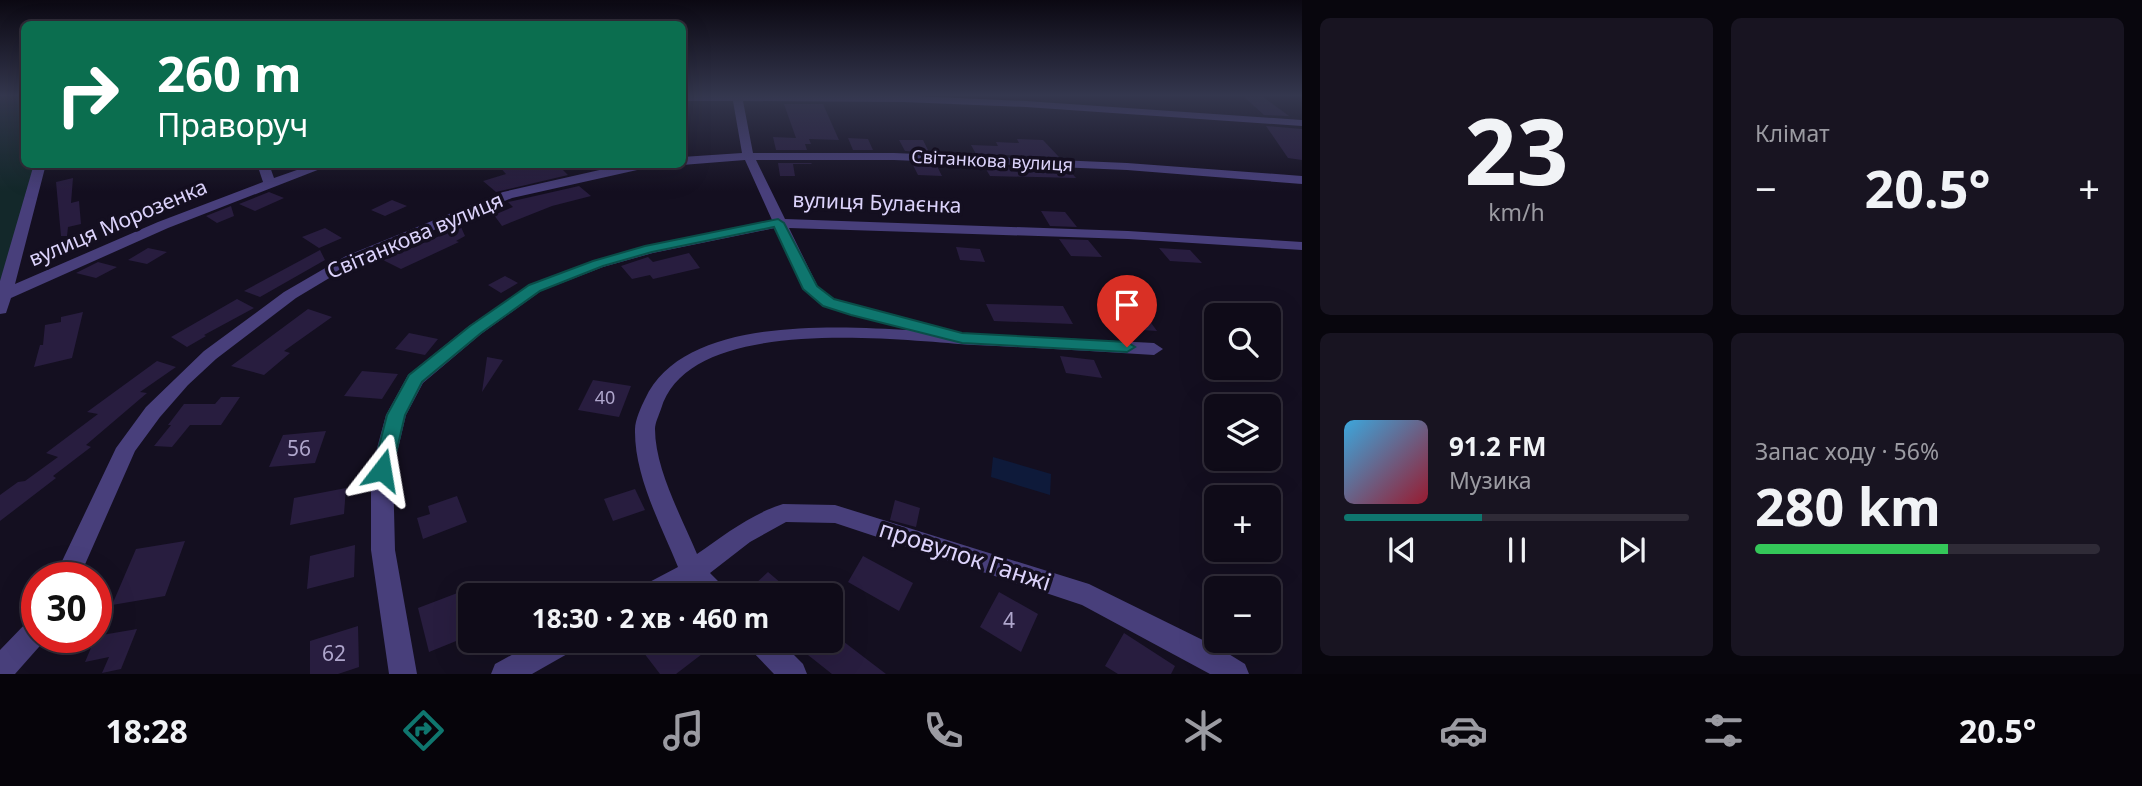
<!DOCTYPE html>
<html lang="uk">
<meta charset="utf-8">
<style>
body{margin:0;font-family:"Noto Sans",sans-serif;background:#181421;color:#f1f3f6;height:100vh;display:flex;flex-direction:column;font-size:26px;white-space:nowrap}
*{box-sizing:border-box;margin:0}
p{font-size:23px;color:#9b9ba2}
.icon{flex:none;width:38px;height:38px;fill:none;stroke:currentColor;stroke-width:2;stroke-linecap:round;stroke-linejoin:round}
.map{position:relative;flex:1;overflow:hidden}
.details{display:flex;flex-direction:column;gap:18px;padding:18px;background:#08060d;width:840px}
.details>*{flex:none}
.top-card{position:absolute;left:21px;top:21px;width:665px;height:147px;border-radius:10px;box-shadow:0 7px 28px #0002,0 0 0 2px #2f2b37;background:#0b6e4f;color:#fff;overflow:hidden}
.buttons{position:absolute;left:1204px;top:303px;display:grid;gap:14px}
.buttons a{display:grid;place-items:center;width:77px;height:77px;border-radius:10px;background:#0f0b18;box-shadow:0 7px 28px #0002,0 0 0 2px #2f2b37;font-size:35px}
.speed{position:absolute;left:21px;top:562px;display:flex;gap:14px;font-size:35px;font-weight:700;text-align:center}
.speed>*{display:grid;place-content:center;width:91px;height:91px;border-radius:50%;background:#0f0b18;box-shadow:0 7px 28px #0002,0 0 0 2px #2f2b37;line-height:1}
.speed .limit{border:10px solid #d22;background:#fff;color:#111}
.pin{position:absolute;display:grid;place-items:center;width:60px;height:60px;color:#fff;margin:-72px -30px;border-radius:50% 50% 50% 0;rotate:-45deg;box-shadow:0 0 7px #0007}
.pin .icon{rotate:45deg}
.me{position:absolute;width:77px;margin:-38px;rotate:14deg;stroke-linejoin:round;filter:drop-shadow(0 0 5px #0008)}
.turn{display:flex;align-items:center;gap:24px;height:147px;padding:0 21px;font-size:32px}
.turn .icon{width:91px;height:91px;stroke-width:2.5}
.turn b{display:block;font-size:49px;line-height:60px}
.big{font-size:52px;font-weight:700;line-height:1.1}
.details .widget{flex:1;display:flex;flex-direction:column;justify-content:center;gap:10px;min-width:0;padding:0 24px;border-radius:10px;background:#181421}
.details .dial{align-items:center;gap:0}
.dial b{font-size:91px;line-height:1}
.song{display:flex;align-items:center;gap:21px}
.cover{width:84px;height:84px;border-radius:10px;background:linear-gradient(135deg,hsl(200 70% 55%),hsl(350 70% 35%))}
.played{height:7px;border-radius:4px;background:linear-gradient(90deg,#0f766e 40%,#2f2b37 40%)}
.keys{display:flex;justify-content:space-around;direction:ltr}
.heat{display:flex;justify-content:space-between;align-items:center;font-size:38px;direction:ltr}
.charge{height:10px;border-radius:5px;background:linear-gradient(90deg,#34c759 56%,#2f2b37 0)}
.details .tiles{flex:1;display:grid;gap:18px;grid-template-columns:repeat(2,1fr)}
.trip{position:absolute;left:458px;top:583px;width:385px;height:70px;border-radius:10px;background:#0f0b18;box-shadow:0 7px 28px #0002,0 0 0 2px #2f2b37;font-weight:700;line-height:70px;text-align:center}
.menu{display:flex;height:112px;justify-content:space-around;align-items:center;background:#06040a;color:#9b9ba2}
.menu .icon{width:49px;height:49px}
.menu .on{color:#0f766e}
.menu b{font-size:32px;color:#f1f3f6}
main{display:flex;flex:1;min-height:0}
.map>svg:first-child{display:block}
.green{fill:#13282a}
.water{fill:#0e1a3a}
.building{fill:#281d3f}
.lines{fill:none;stroke-linecap:round;stroke-linejoin:round}
.minor{fill:#483f7b;fill-rule:evenodd}
.route{fill:#0f766e;stroke:#0a4d48;stroke-width:2}
.labels{text-anchor:middle;stroke-width:7;stroke-linejoin:round;paint-order:stroke}
.far-street-label{font-size:18px;fill:#dcd3fb;stroke:#140f20}
.number-label{font-size:18px;fill:#afa6cc}
.street-label{font-size:21px;fill:#dcd3fb;stroke:#140f20}
.near-number-label{font-size:21px;fill:#afa6cc}
.near-street-label{font-size:24px;fill:#dcd3fb;stroke:#140f20}
</style>
<main>
<div class="map">
<svg width="1302" height="674" viewBox="0 0 1302 674">
<rect width="100%" height="100%" fill="#140f20"/>
<!-- green -->
<path class="green" d="M0,96h24v68l16,1 -40,144z"/>
<!-- water -->
<path class="water" d="M993,457l58,17 -1,21 -59,-18z"/>
<!-- building -->
<path class="building" d="M1243,96h19l27,20 -25,-1z
M784,104h39l16,36 -30,-1 2,5h-6l2,6h-31l-3,-13 23,1z
M1266,126l36,3v31l-14,-2z
M848,138l20,1 5,11h-20z
M1017,139l26,1 16,17 -83,-3 -5,-9 27,1 -2,-4 23,1z
M899,140h24l6,12 -24,-1z
M778,163h33l1,1h-19l2,12h-15z
M912,163l24,1 6,12 -24,-1z
M497,164h60l11,11 -72,17 -13,-11 23,-7z
M984,166l85,4 7,8 -86,-2z
M73,178l-2,25 8,-2 2,23 -13,3 -1,9h-6l-5,-54z
M579,186l12,10 -39,10 -50,20 -8,-11 19,-8 -5,-5 5,-1z
M269,192l15,6 -29,13 -16,-7z
M392,200l15,6 -22,10 -14,-6z
M231,206l3,10 -17,7 -11,-7z
M1041,211l24,1 12,15 -27,-1z
M461,227l4,9 -9,5 3,1 -58,27 -18,-9z
M325,228l17,10 -23,10 -17,-11z
M1059,239l29,1 14,17 -31,-1z
M956,247l24,2 5,13 -25,-2z
M148,248l19,4 -20,12 -19,-4z
M1159,248l31,2 12,13 -32,-2z
M320,250l5,10 -65,37 -16,-6z
M689,253l11,15 -47,11 -3,-4 -18,4 -11,-13 27,-9 5,5z
M98,262l19,5 -21,11 -20,-5z
M505,276l13,7 -17,10 -13,-8z
M237,299l17,9 -50,27 2,1 -19,11 -16,-10z
M986,304l77,2 10,18 -79,-3z
M308,309l24,8 -48,34 6,2 -26,22 -33,-9z
M83,312l-11,46 -38,9 6,-22h3l2,-20 16,-3v-5z
M1117,314l29,2 11,15 -30,-2z
M409,333l29,6 -13,16 -30,-6z
M1060,356l34,4 8,18 -36,-5z
M487,357l16,3 -21,32z
M157,361l19,6 -36,25 7,1 -61,52 5,2 -38,29 3,2 -56,43v-26l18,-13 7,-1 33,-24 -12,-4 52,-39 -11,-2z
M362,371l36,3 -16,25 -38,-3z
M593,380l38,6 -12,31 -41,-7z
M221,397h19l-19,28h-31l-18,22 -18,-1 17,-21h-3l16,-21h31z
M326,431l-11,32 -46,4 14,-32z
M346,488l-2,26 -54,11 4,-27z
M635,489l10,21 -32,11 -9,-22z
M457,496l10,26 -44,17 -6,-21 13,-4 -2,-8z
M895,500l25,8 -4,19 -26,-7z
M185,541l-20,55 -53,9 24,-56z
M355,545l-1,32 -47,12 3,-33z
M863,556l50,27 -14,28 -51,-29z
M768,572l27,23h-52z
M468,589l3,9v37l-42,17 -11,-44z
M999,592l39,22 -17,38 -41,-25z
M358,626l1,41 -21,7h-28v-33z
M137,629l-16,40 -19,4 7,-16 -24,5 11,-26z
M831,632l55,42h-54l-24,-19 12,-15h11z
M1124,633l51,33 -4,8h-53l-13,-8z
M634,640h63l9,11 -30,23h-16z"/>
<g class="lines">
<!-- minor -->
<path class="minor" d="M682,96h232l112,5 276,19v6l-276,-19 -122,-5 -161,-1 10,52h141l233,10 175,13v8l-175,-14 -233,-10h-138l29,59 343,12 174,11v8l-174,-11 -339,-11 29,59 16,13 90,23 3,4 -4,4 231,12 9,6 -9,6c-60,-4 -120,-7 -180,-10 -76,-5 -285,-32 -313,64 -2,6 -6,14 -6,20 0,40 27,89 42,125 27,-19 54,-40 86,-50l52,1 254,79 130,64 26,16 4,10h-39l-128,-69 -247,-82 -49,-1 -36,20 -40,31 14,14 4,8h-30l-9,-9 -16,9h-37l4,-8 38,-20c-17,-42 -44,-91 -43,-138 0,-9 6,-22 10,-30 38,-83 190,-73 265,-69l-88,-24 -19,-17 -28,-61 -122,25 -50,14 -62,24 -60,43 -58,49 -17,32 -13,55 2,80 22,124h-28l-18,-124v-80l15,-55 22,-40 61,-49 60,-41 64,-24 52,-15 127,-26 -27,-60 -63,5v-8l60,-4 -9,-52h-51z
M34,164h12l-31,120 143,-62 105,-40 -6,-18h12l5,14 40,-14h19l-165,64 -157,70 -5,15 -6,1v-33z
M626,164h38l-152,34 -156,64 -60,36 -80,61 -28,26 -28,32 -25,34 -56,127h-25l62,-130 30,-41 58,-56 80,-59 62,-36 157,-64z
M37,618v19l9,2 -31,35h-15v-24l28,-29z
M539,640h40l-3,9 -44,25h-41l4,-10z
M747,640h32l24,24 4,10h-33l-24,-25z"/>
</g>
<!-- sky -->
<linearGradient id="sky" x2="0" y2="1"><stop stop-color="#0b0812"/><stop offset="0.5" stop-color="#34374e"/><stop offset="1" stop-color="#34374e" stop-opacity="0"/></linearGradient>
<rect width="1302" height="191" fill="url(#sky)"/>
<!-- route -->
<path class="route" d="M778,219l6,4 33,63 17,13 128,34 165,9 8,5 -8,5 -165,-9 -111,-28 -28,-9 -20,-17 -29,-62 -122,25 -49,14 -63,25 -59,42 -59,49 -17,33 -13,55 -3,6 -7,2 -7,-2 -2,-6 14,-55 22,-40 61,-49 59,-41 64,-24 52,-15z"/>
<g class="labels">
<!-- far-street labels -->
<g class="far-street-label">
<text transform="translate(992 161) rotate(3)" y="6">Світанкова вулиця</text>
</g>
<!-- number labels -->
<g class="number-label">
<text x="605" y="404">40</text>
</g>
<!-- street labels -->
<g class="street-label">
<text transform="translate(877 203) rotate(2)" y="7">вулиця Булаєнка</text>
<text transform="translate(118 223) rotate(-23)" y="7">вулиця Морозенка</text>
<text transform="translate(415 236) rotate(-23)" y="7">Світанкова вулиця</text>
</g>
<!-- near-number labels -->
<g class="near-number-label">
<text x="299" y="456">56</text>
<text x="1009" y="628">4</text>
<text x="334" y="661">62</text>
</g>
<!-- near-street labels -->
<g class="near-street-label">
<text transform="translate(965 556) rotate(18)" y="8">провулок Ганжі</text>
</g>
</g>
</svg>
<div class="buttons">
<a><svg class="icon" aria-label="search" viewBox="0 0 24 24"><circle cx="10" cy="10" r="6"/><path d="M15 15l6 6"/></svg></a>
<a><svg class="icon" aria-label="layers" viewBox="0 0 24 24"><path d="M12 4l9 5-9 5-9-5zM3 14l9 5 9-5"/></svg></a>
<a>+</a>
<a>−</a>
</div>
<div class="speed"><div class="limit">30</div></div>
<div class="pin" style="left:1127px;top:347px;background:#d93025"><svg class="icon" aria-label="arrive" viewBox="0 0 24 24"><path d="M6 21V4h12l-3 4 3 4H6"/></svg></div>
<svg class="me" style="left:382px;top:470px" viewBox="-20 -20 40 40"><path d="M0-17L14 15 0 8-14 15z" fill="#0f766e" stroke="#fff" stroke-width="4"/></svg>
<div class="trip">18:30 · 2 хв · 460 m</div>
<div class="top-card">
<div class="turn"><svg class="icon" aria-label="right" viewBox="0 0 24 24"><path d="M7 20v-9h11M14 6l5 5-5 5"/></svg><div><b>260 m</b>Праворуч</div></div>
</div>
</div>
<section class="details">
<div class="tiles">
<div class="widget dial"><b>23</b><p>km/h</p></div>
<div class="widget"><p>Клімат</p>
<div class="heat"><a>−</a><b class="big">20.5°</b><a>+</a></div>
</div>
<div class="widget">
<div class="song"><i class="cover"></i><div><b>91.2 FM</b><p>Музика</p></div></div>
<div class="played"></div>
<div class="keys"><svg class="icon" aria-label="previous" viewBox="0 0 24 24"><path d="M18 5L8 12l10 7zM5 5v14"/></svg><svg class="icon" aria-label="pause" viewBox="0 0 24 24"><path d="M8 5v14M16 5v14"/></svg><svg class="icon" aria-label="next" viewBox="0 0 24 24"><path d="M6 5l10 7-10 7zM19 5v14"/></svg></div>
</div>
<div class="widget"><p>Запас ходу · 56%</p><b class="big">280 km</b><div class="charge"></div></div>
</div>
</section>
</main>
<nav class="menu">
<b>18:28</b>
<svg class="icon on" aria-label="directions" viewBox="0 0 24 24"><path d="M12 3l9 9-9 9-9-9zM9 14v-3h6M13 9l2 2-2 2"/></svg>
<svg class="icon" aria-label="music" viewBox="0 0 24 24"><path d="M9 18V5l10-2v13"/><circle cx="6" cy="18" r="3"/><circle cx="16" cy="16" r="3"/></svg>
<svg class="icon" aria-label="phone" viewBox="0 0 24 24"><path d="M5 4h4l2 5-3 2q2 4 5 5l2-3 5 2v4C11 20 4 13 5 4z"/></svg>
<svg class="icon" aria-label="climate" viewBox="0 0 24 24"><path d="M12 3v18M4 7l16 10M4 17L20 7"/></svg>
<svg class="icon" aria-label="car" viewBox="0 0 24 24"><path d="M5 17H2v-5l4-1 3-4h7l3 4 3 1v5h-3M9 17h6M6 11h13"/><circle cx="7" cy="17" r="2"/><circle cx="17" cy="17" r="2"/></svg>
<svg class="icon" aria-label="filters" viewBox="0 0 24 24"><path d="M4 7h16M4 17h16"/><circle cx="9" cy="7" r="2"/><circle cx="15" cy="17" r="2"/></svg>
<b>20.5°</b>
</nav>
